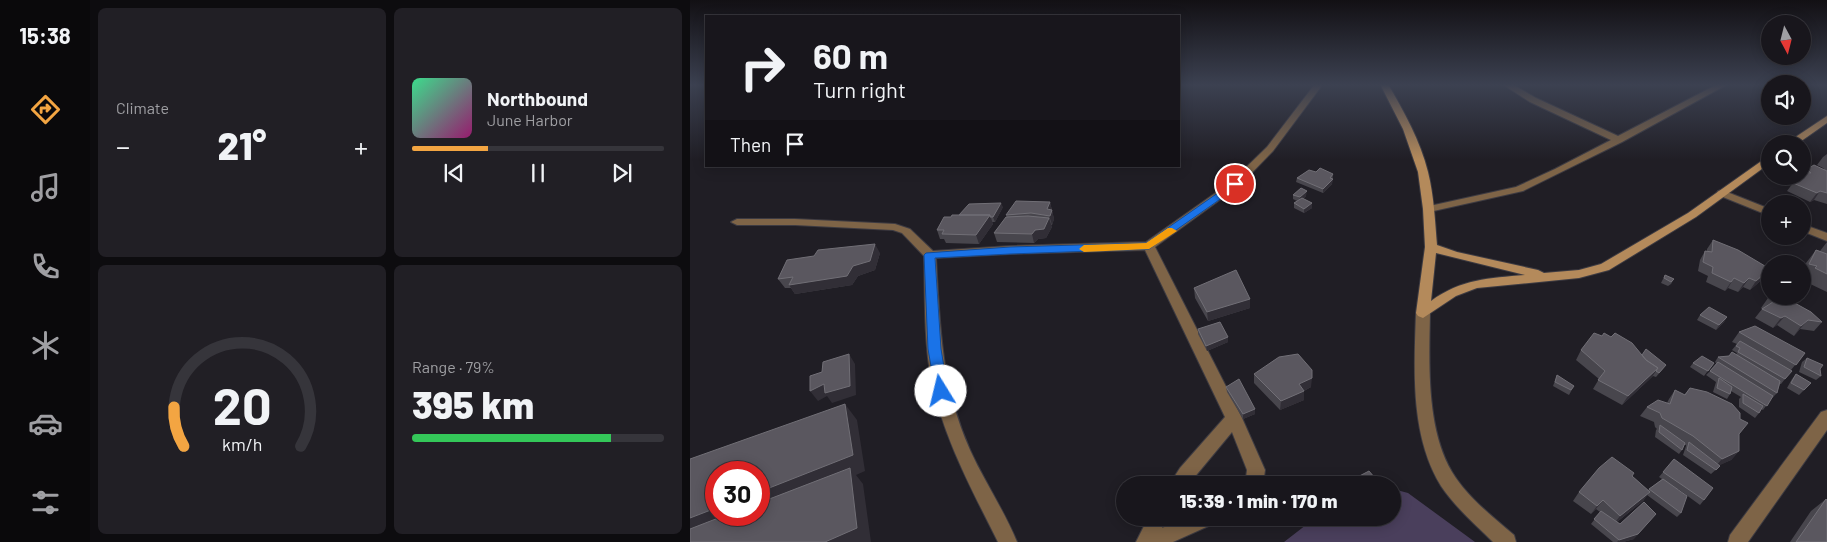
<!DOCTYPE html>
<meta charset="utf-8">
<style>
body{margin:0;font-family:Barlow,sans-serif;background:#211f25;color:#f1f3f6;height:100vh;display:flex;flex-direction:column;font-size:19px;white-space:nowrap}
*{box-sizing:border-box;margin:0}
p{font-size:16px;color:#9f9fa3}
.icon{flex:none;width:28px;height:28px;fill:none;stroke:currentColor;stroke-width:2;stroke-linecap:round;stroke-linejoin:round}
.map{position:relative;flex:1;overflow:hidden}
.drawer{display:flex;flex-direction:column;gap:8px;padding:8px;background:#0d0c0f;width:600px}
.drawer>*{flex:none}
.hud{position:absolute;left:15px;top:15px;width:475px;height:152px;border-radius:0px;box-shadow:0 2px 12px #0003,0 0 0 1px #36353b;background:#18161c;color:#f1f3f6;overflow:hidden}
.needle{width:32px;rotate:173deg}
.buttons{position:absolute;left:1071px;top:15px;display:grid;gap:10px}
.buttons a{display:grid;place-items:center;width:50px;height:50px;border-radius:50%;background:#18161c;box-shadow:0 2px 12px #0003,0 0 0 1px #36353b;font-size:25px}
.speed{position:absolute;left:15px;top:461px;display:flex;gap:10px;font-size:25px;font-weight:700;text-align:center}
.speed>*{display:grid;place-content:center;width:65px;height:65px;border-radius:50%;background:#18161c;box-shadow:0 2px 12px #0003,0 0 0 1px #36353b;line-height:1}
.speed .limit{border:8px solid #d22;background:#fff;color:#111}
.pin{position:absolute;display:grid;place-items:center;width:42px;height:42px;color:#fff;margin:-21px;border:2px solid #fff;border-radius:50%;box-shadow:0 1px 5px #0007}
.me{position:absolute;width:55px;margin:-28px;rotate:351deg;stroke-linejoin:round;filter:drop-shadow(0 0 4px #0008)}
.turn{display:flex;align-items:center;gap:18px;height:105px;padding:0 25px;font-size:22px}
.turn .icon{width:65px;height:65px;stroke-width:2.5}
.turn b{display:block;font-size:35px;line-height:42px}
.then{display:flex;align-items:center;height:48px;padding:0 25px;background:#0003;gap:10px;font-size:19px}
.big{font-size:38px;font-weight:800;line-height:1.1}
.drawer .tile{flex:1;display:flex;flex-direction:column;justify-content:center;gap:8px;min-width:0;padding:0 18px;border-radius:8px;background:#211f25}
.drawer .dial{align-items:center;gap:0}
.dial svg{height:130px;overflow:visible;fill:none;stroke:#36353b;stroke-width:7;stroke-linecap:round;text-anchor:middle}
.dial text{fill:#f1f3f6;stroke:none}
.song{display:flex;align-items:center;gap:15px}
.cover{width:60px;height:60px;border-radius:8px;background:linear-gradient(135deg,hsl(150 70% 55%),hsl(320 70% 35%))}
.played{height:5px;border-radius:2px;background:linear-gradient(90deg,#f3a542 30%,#36353b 30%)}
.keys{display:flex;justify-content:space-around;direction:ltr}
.heat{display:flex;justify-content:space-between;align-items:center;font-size:28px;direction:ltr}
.charge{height:8px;border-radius:4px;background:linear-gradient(90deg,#34c759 79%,#36353b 0)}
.drawer .tiles{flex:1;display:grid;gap:8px;grid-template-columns:repeat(2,1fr)}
.trip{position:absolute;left:426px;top:476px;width:285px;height:50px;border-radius:25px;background:#18161c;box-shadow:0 2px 12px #0003,0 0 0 1px #36353b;font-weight:800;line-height:50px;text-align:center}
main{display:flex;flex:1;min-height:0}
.dock{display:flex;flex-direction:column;width:90px;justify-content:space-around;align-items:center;background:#0a090b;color:#9f9fa3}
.dock .icon{width:35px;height:35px}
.dock .selected{color:#f3a542}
.dock b{font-size:22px;color:#f1f3f6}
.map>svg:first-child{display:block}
.green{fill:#4a3f5c}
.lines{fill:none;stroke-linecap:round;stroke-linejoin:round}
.street-casing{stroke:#3d3b42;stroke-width:2}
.secondary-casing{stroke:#3d3b42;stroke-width:2}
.street{fill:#7e6447;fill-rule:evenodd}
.secondary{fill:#b48a5b;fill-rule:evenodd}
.wall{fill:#48464d}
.shaded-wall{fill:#312e36}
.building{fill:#5a575f;stroke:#716f76}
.route{fill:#1a73e8;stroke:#114b97}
.slow{fill:#f59e0b}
</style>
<main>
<nav class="dock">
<b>15:38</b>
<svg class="icon selected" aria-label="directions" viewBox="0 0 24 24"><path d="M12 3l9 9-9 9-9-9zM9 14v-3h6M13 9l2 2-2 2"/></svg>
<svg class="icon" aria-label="music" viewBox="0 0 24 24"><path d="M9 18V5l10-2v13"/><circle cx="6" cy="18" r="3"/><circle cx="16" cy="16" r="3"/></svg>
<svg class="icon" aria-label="phone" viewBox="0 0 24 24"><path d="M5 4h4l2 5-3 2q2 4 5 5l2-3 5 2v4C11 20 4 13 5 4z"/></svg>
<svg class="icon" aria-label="climate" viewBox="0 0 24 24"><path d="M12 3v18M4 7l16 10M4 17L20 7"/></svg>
<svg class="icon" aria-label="car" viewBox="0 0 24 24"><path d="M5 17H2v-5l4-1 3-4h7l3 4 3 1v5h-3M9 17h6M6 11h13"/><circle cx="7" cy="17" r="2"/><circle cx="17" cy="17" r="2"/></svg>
<svg class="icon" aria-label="filters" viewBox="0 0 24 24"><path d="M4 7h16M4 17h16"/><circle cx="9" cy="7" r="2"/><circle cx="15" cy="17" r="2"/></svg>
</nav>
<section class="drawer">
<div class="tiles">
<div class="tile"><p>Climate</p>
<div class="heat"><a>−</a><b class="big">21°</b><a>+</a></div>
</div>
<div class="tile">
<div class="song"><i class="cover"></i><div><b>Northbound</b><p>June Harbor</p></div></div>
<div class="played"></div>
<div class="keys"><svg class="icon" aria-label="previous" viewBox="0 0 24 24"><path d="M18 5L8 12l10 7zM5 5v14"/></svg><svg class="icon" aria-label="pause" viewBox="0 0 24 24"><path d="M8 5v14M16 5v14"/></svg><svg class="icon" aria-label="next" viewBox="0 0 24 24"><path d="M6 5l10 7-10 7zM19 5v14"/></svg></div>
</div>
<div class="tile dial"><svg viewBox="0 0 100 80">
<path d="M14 69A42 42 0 1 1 86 69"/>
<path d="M14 69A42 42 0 0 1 8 45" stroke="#f3a542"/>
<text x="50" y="56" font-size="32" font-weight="700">20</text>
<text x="50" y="72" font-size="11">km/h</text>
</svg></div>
<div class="tile"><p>Range · 79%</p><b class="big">395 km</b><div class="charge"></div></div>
</div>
</section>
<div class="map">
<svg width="1137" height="542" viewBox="0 0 1137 542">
<rect width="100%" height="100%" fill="#201e25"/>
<!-- green -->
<path class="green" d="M703,489l15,4 67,49h-191l31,-24h77z"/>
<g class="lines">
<defs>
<path id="street" d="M625,84h8l-50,67 -34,35 -84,61 87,171 23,52 -2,15h-18l2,-15 -15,-38 -44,53h-19l11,-17 45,-51 -80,-167 -135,4 -74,4c4,70 5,126 34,192 14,31 34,60 47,92h-19c-27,-54 -57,-109 -68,-169 -6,-38 -5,-78 -6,-117l-22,-23 -9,-3 -98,-5h-58l-6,-3 6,-3h58l100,5 15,5 23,22 77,-5 136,-4 85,-60 36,-35z
M812,84h10l24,14 82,38 100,-52h10l-106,58 -99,49 -94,21 -4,-1 -2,-2 2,-2 91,-20 39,-18 56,-29 -81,-38z
M1032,190l48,19v7l-52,-21 -1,-2 1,-2z
M1112,224l25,9v8l-25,-10z
M733,308l5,2 2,3c-1,49 -4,115 22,159 15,25 40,44 62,63l2,7h-23c-18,-18 -38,-35 -52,-56 -31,-50 -27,-117 -25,-173l2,-3z
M1137,410v20l-79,112h-20l2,-7 91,-123z
M458,518h19l-5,10 25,-10h29l-3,6 -40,18h-37z"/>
<path id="secondary" d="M690,84h8c16,28 32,56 40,88 6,24 7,49 9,73l20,7 81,18 6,3 35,-3 22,-6 87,-51 82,-58v8l-74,54 -87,53 -30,8 -102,10 -21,8 -33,22 -5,-2 -2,-3 9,-66 -2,-38 -5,-37 -15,-43zM746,253l89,22c-36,3 -64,4 -94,26z
M1137,116v7l-30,21h-12z"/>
</defs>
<!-- street casing -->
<use href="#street" class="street-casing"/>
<!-- secondary casing -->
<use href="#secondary" class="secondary-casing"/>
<!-- street -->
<use href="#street" class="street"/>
<!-- secondary -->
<use href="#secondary" class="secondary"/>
</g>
<!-- wall -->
<path class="wall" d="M1137,154v50l-13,-4 -4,2 -23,-11 6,-8 12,-11 2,-3h17l-1,-1 -6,-3 6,-8z
M626,172l17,2 -1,10 -9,9 -27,-11 1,-4z
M603,195l13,1 -3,3 9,9 -8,5 -10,-5v-5l3,-2 -4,-2z
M360,202l4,17 -2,6h-1l1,2 -6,11 -8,1 -4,4 -37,-1 -3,-9 13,-16 -1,-2z
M313,207l-8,15h-3l1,2 -14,20 -33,-1 -2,-4h-4l-3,-9 14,-13z
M1023,240l57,29 -6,9 -14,12 -7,-3 -5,5 -10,-4 -3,3 -19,-9 2,-6 -10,-5 2,-11 5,-9h2v-2z
M1137,242v50l-23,-11 2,-2 -4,-1v-9l4,-6 10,-13 4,1z
M190,253l-5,17 -17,6 -6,9 -57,9 -4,-6h-6l-7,-9z
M975,275l9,4 -3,5 -3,2 -7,-3z
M504,288l56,11v9l-42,13 -13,-23z
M1078,298l54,24 -8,9 -14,-2 -6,7 -17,-11 -4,3 -18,-10 7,-9 -1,-1z
M1010,315l27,2 -3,5 -8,8 -19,-10z
M508,329l30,8v5l-21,9 -9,-17z
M1049,332l66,21 -14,17 -6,9 -4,5h-1l-3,9 -5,5 -9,12 -2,-1 -2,4 -4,5 -16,-11v-8l2,-2 -10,-6 -1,3 -3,5 -14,-7 3,-10 -10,-7 11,-11 -2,-2 3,-5 18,-2 1,-2 -5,-3 5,-6 -5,-2z
M912,336l40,19 24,10 -10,12 -3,-1 -31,29 -29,-16 6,-10 -23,-19 5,-10z
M1117,358l13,11 1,7 -5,4 -17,-8 3,-10z
M1003,363h21l-10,13 -14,-9z
M564,374l57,13 -7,4v9l-24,10 -26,-27z
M1106,374l15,9 -12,12 -12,-7 5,-9z
M867,375l17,11 -5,9 -16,-9z
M536,387l29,22v5l-12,5 -16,-27z
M1000,388l49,46v17l-8,9 -12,5 1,1 -9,8 -28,-19 3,-9v-1h-2l-2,5 -3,4 -24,-17 1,-7 1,-1 -2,-2 -1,-5 -14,-6 7,-9 20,-4 2,-4 6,-9 9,5z
M984,459l30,41 -4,5 -22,-16 3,24 -4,4 -30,-22 -4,6 -26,21 17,17 -11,3h-10l-22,-18 9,-12 -4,-3 -5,5 -18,-13 6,-9 53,-16 16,14 14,-11 -3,-2z
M1136,499l1,43h-37l21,-31z"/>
<!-- shaded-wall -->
<path class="shaded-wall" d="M643,179l-1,5 -9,9v-4z
M617,191l-1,5 -7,6 1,-5z
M1130,191l-6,9 -4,2 7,-9z
M360,202l4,17 -2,6 -5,-16z
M311,203l2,4 -8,15 -2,-5z
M622,203v5l-8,5v-4z
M300,215l3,9 -14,20 -3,-9z
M359,218l3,9 -6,11 -8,1 -4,4 -2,-9z
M185,244l5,9 -5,17 -17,6 -6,9 -57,9 -6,-9 64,-19z
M1080,269l-6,9 -14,12 6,-9z
M1044,278l-6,10 -3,3 6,-9z
M1059,278l-6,9 -5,5 6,-9z
M560,299v9l-42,13 -1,-9z
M1095,316l-8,9 -4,3 8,-10z
M1037,317l-3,5 -8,8 3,-5z
M1118,320l-8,9 -6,7 7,-10z
M538,337v5l-21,9 -1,-5z
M159,354l6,10 1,31 -24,8 -5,-7 -9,5 -8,-10 14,-7z
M968,368l-6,9 -30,28 6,-9z
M622,378l-1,9 -13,7 1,-10z
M614,391v9l-24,10 1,-9z
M155,404l12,16 8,51 -9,4 7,9 8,58h-46l-66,-28v-22z
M565,409v5l-12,5v-5z
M1049,451l-8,9 -17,8 8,-9z
M960,492l-7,9 -30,24 7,-9z
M913,500l-7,9 -5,5 6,-8z
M706,502l-2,5 -2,1v-3z
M26,508v7h40l-66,26v-23z
M962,519l-18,20 -11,3h-6l2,-2z"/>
<!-- building -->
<path class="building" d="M1124,165l13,6v22l-7,-2 -3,2 -24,-10 6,-7h3l1,-4 8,1 -4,-4z
M630,168l13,6 -3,4 3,1 -10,10 -26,-11 12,-8 7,2z
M611,188l6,3 -7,6 -7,-2z
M612,198l10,5 -8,6 -10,-6z
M326,201l34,1 -3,7 5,1 -2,6 -19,-3 -25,2z
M311,203l-8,14h-3v-2h-31l10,-11z
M262,215h38l-14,20 -34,-1 2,-4h-7l7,-13h7z
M338,216l21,2 -5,11 -9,1 -3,4 -38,-1 12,-16z
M1023,240l25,10 32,19 -14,12 -7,-3 -5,5 -10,-5 -3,4 -19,-9 1,-6 -10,-5 2,-11 7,1z
M185,244l-5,17 -17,5 -6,10 -58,9 4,-8 -15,2 9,-19 27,-4 4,-6z
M1126,250l11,4v20l-12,-6 2,-2 -8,-2z
M546,270l14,29 -43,13 -13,-24z
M975,275l9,4 -3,3 -7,-4z
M1080,296h12l29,16 11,10 -14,-2 -7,6 -16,-10 -4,2 -19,-9 11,-7 -5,-4z
M1019,307l18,10 -8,8 -19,-10z
M530,322l8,15 -22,9 -8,-17z
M1065,326l50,27 -9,12 -57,-33z
M904,333l8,3 2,-3 7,4 4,-4 17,10 14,17 12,8 -30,28 -30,-16 7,-9 -24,-21z
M1050,341l52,30 -7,8 -47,-27 2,-4 -4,-2z
M956,349l20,16 -7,8 -3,-2 2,-3 -12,-8 -4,-5z
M1042,352l48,29 -3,12 -59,-36 11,-1z
M159,354l1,32 -25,7 -1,-9 -14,7v-15l12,-4 1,-10z
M608,354l14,16v8l-13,6 5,7 -23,10 -27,-27 25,-17z
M1012,356l12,7 -6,8 -15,-8z
M1117,358l16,7 -3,4 1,7 -17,-9z
M1028,362l55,34 -6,10 -57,-35z
M1106,374l15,9 -7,7 -13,-7z
M867,375l17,11 -3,4 -16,-8z
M1029,378l13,9 -2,7 -13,-6z
M549,379l16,30 -12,5 -17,-27z
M1000,388l17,4 25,12 8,9v6l8,4 -9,11v17l-17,8 -29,-23 -31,-18 -2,-5 -13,-6 11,-7 12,4 5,-14 10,5z
M1053,394l20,12 -4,7 -16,-10z
M155,404l8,51 -94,37v-20h-43v36l-26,10v-59z
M970,425l25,18 -3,7 -23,-18z
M999,442l31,24 -4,4 -29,-20z
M922,457l22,16 -2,3 18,16 -30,24 -17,-16 -6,6 -18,-14 20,-24z
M984,459l39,29 -9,12 -41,-28z
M160,468l7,60 -32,14h-135v-13l36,-14h33v-12z
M679,471l12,14h-33l-2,-2z
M973,479l24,17 -6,17 -32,-24z
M702,498l4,4 -4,3z
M1136,499l1,1v42h-31z
M954,502l12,12 -18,20 -19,6 -25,-21 7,-8 19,13z"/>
<!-- sky -->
<linearGradient id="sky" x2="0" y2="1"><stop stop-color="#121014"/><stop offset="0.53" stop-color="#3c4151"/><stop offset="1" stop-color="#3c4151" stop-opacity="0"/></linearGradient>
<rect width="1137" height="160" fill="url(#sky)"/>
<!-- route -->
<path class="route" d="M545,181l4,1v4l-90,63 -139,5 -75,4 6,91 7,42 -2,4 -5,1 -5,-1 -8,-46 -4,-94 2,-2 84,-6 136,-4z"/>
<!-- slow -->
<path class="slow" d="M478,228h4l5,3 -28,18 -65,3 -5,-3 5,-4 62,-2z"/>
</svg>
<div class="buttons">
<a><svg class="needle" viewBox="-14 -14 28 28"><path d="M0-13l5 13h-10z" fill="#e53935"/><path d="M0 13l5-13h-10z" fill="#9f9fa3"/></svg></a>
<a><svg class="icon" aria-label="sound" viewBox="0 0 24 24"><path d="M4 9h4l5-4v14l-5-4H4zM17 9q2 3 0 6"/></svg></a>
<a><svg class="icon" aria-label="search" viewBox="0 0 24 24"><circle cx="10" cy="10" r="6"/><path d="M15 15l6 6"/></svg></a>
<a>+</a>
<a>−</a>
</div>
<div class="speed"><div class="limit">30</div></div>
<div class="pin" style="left:545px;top:184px;background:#d93025"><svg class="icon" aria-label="arrive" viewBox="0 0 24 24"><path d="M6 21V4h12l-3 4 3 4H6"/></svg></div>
<svg class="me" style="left:251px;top:391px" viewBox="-20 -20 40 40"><circle r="19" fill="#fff"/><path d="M0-13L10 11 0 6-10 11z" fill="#1a73e8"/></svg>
<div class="trip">15:39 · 1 min · 170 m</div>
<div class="hud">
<div class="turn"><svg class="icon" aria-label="right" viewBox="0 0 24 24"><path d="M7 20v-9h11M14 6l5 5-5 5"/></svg><div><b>60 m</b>Turn right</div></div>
<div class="then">Then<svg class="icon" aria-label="arrive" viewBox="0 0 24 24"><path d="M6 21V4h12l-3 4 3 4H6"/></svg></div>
</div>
</div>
</main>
